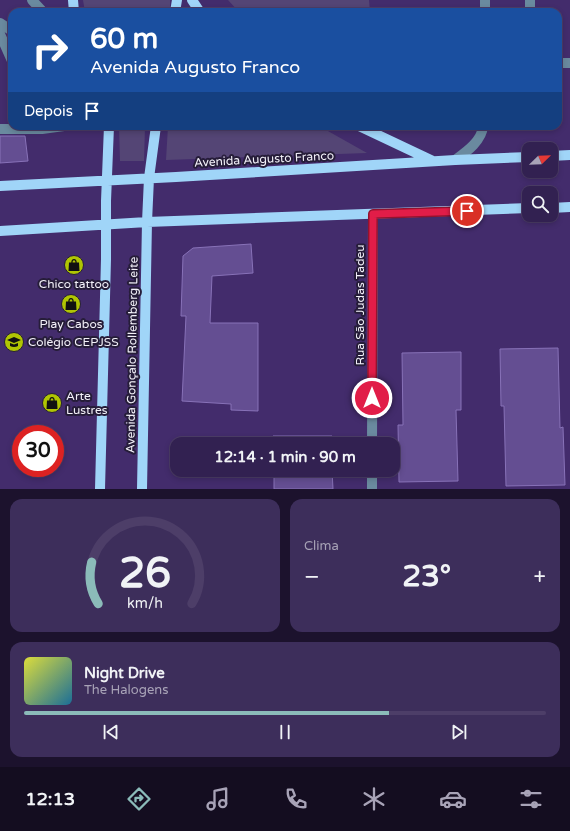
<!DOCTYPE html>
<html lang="pt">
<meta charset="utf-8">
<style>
body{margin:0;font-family:"Varela Round",sans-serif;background:#3d2e5b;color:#f1f3f6;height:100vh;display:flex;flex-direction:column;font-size:15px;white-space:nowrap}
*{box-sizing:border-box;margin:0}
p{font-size:13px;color:#a8a3b7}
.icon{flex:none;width:22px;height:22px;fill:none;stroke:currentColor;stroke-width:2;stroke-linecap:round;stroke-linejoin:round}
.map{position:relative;height:489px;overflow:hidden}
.sheet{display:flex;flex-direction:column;gap:10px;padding:10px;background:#1c122d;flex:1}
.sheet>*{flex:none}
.banner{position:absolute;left:8px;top:8px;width:554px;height:122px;border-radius:12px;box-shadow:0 2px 6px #0003,0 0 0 1px #4d3e68;background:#1a4fa0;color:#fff;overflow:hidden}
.needle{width:26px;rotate:67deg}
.fabs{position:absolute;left:522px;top:142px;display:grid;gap:8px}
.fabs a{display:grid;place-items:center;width:36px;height:36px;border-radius:8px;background:#322151;box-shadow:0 2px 6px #0003,0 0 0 1px #4d3e68;font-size:20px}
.speed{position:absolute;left:12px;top:425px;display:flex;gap:8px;font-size:20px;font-weight:700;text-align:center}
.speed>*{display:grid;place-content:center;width:52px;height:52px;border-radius:50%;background:#322151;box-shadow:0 2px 6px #0003,0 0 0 1px #4d3e68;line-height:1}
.speed .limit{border:6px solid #d22;background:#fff;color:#111}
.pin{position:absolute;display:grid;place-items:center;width:34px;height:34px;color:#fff;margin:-17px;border:2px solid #fff;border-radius:50%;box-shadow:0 1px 4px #0007}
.me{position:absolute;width:44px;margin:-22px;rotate:0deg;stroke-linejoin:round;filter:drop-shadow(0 0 3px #0008)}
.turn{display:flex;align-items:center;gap:14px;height:84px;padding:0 16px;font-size:18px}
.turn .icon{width:52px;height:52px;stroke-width:2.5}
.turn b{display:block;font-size:28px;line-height:34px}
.then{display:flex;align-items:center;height:38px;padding:0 16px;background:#0003;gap:8px;font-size:15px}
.big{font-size:30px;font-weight:800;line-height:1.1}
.sheet .widget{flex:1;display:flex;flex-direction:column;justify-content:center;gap:6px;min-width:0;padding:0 14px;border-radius:12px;background:#3d2e5b}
.sheet .dial{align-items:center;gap:0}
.dial svg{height:104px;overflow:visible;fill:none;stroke:#4d3e68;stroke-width:7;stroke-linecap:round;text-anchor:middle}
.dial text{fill:#f1f3f6;stroke:none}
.song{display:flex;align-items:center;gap:12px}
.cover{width:48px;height:48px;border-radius:6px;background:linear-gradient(135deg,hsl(60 70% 55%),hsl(200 70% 35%))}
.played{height:4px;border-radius:2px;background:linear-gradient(90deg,#8bbbb9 70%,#4d3e68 70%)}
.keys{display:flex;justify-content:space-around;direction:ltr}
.heat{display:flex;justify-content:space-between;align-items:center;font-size:22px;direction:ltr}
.sheet .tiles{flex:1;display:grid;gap:10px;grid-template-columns:1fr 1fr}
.widget:last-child{grid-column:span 2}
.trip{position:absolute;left:170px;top:437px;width:230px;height:40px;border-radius:12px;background:#322151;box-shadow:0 2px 6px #0003,0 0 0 1px #4d3e68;font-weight:800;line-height:40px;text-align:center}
.tabs{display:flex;height:64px;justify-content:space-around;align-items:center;background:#140d20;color:#a8a3b7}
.tabs .icon{width:28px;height:28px}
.tabs .current{color:#8bbbb9}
.tabs b{font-size:18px;color:#f1f3f6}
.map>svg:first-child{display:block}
.green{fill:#544575}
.building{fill:#644e92;stroke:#8872b8}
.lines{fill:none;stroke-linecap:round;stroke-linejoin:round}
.minor{stroke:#6a8a9f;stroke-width:10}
.major{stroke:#a0d5f8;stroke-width:10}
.route-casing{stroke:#92132f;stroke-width:10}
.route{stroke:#e11d48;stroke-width:7}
.labels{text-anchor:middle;stroke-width:4;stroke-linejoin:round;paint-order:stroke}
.street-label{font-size:12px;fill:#f3f1f9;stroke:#261d39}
.poi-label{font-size:12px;fill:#f3f1f9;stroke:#261d39}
</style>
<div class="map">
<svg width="570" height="489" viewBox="0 0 570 489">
<rect width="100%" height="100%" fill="#432c6c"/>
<!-- green -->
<path class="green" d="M83,0h87v9l-1,3h-84z
M228,0h141l1,12h-131z
M119,126h26l-1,35h-24z
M168,126h151l48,27 -201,7z"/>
<!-- building -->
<path class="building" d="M0,136h25l3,25 -28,2z
M251,244l2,29 -41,3 -2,47h48v88l-27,-1v-6l-49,-3 4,-85h-5l2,-60 10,-8z
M558,348l2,80 3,-1 2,58 -59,1 -2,-80h-3l-1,-57z
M461,352v58h-5l2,71 -59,1 -1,-57h5l-1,-72z
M273,436h59v8h-59z
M274,470h58l1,19h-59z"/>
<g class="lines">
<!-- minor -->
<path class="minor" d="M32,0l11,12
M530,0v12
M485,12v-12
M0,23l12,8
M0,34l12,27
M558,63h12
M0,129h42l-1,-3
M42,129l22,-3
M455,160c11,-8 27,-19 28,-34
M372,444l1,-230
M372,489v-19"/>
<!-- major -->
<path class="major" d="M73,0l1,12
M192,0l8,12
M175,12l2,-12
M359,126l74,35
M551,156l19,-1
M0,186l176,-9 279,-17 74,-3
M551,208l19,-1
M0,231l147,-9 382,-14
M100,489l6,-230v-58l3,-75
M142,489l5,-267 2,-44 7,-52"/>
</g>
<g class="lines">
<defs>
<path id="route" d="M372,398l1,-184 94,-3"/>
</defs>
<!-- route casing -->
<use href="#route" class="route-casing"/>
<!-- route -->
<use href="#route" class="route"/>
</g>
<!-- icons -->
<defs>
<symbol id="shop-disc" viewBox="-11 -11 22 22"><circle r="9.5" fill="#b0c503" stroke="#261d39"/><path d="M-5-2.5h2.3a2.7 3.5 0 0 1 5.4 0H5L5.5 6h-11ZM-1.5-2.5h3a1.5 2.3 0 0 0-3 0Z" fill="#111"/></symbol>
<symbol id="school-disc" viewBox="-11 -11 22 22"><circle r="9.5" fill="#b0c503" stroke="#261d39"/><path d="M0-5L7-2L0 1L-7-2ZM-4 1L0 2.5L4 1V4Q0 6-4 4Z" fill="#111"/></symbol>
</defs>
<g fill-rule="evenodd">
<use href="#shop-disc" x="63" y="254" width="22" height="22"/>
<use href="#shop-disc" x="60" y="293" width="22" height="22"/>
<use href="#school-disc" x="3" y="331" width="22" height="22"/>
<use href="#shop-disc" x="41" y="392" width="22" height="22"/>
</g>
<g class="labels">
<!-- street labels -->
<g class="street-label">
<text transform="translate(264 159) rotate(-3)" y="4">Avenida Augusto Franco</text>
<text transform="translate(360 305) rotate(-90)" y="4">Rua São Judas Tadeu</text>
<text transform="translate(132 355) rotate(-89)" y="4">Avenida Gonçalo Rollemberg Leite</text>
</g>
<!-- poi labels -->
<g class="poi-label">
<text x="74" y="288">Chico tattoo</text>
<text x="71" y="328">Play Cabos</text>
<text x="28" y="346" text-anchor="start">Colégio CEPJSS</text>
<text x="66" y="400" text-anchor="start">Arte<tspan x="66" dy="14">Lustres</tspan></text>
</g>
</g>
</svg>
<div class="fabs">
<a><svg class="needle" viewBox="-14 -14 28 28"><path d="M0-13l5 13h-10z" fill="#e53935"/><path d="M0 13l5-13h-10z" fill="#a8a3b7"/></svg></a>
<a><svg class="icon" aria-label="search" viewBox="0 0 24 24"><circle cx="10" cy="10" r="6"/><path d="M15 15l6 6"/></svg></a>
</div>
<div class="speed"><div class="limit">30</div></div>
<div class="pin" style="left:467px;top:211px;background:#d93025"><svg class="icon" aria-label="arrive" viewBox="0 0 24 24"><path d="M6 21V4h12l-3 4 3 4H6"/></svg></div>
<svg class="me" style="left:372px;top:398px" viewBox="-20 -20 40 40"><circle r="17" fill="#e11d48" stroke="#fff" stroke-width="3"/><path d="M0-11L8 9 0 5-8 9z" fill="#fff"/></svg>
<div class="trip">12:14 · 1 min · 90 m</div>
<div class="banner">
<div class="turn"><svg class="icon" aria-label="right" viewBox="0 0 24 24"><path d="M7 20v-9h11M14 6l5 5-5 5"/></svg><div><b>60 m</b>Avenida Augusto Franco</div></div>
<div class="then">Depois<svg class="icon" aria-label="arrive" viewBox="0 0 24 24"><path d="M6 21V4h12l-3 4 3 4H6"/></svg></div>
</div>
</div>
<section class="sheet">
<div class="tiles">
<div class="widget dial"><svg viewBox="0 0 100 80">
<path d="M14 69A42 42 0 1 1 86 69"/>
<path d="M14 69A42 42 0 0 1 9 37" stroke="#8bbbb9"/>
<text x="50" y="56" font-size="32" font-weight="700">26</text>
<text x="50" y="72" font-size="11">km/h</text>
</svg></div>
<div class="widget"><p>Clima</p>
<div class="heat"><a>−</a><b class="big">23°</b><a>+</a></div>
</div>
<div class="widget">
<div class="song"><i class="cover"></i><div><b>Night Drive</b><p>The Halogens</p></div></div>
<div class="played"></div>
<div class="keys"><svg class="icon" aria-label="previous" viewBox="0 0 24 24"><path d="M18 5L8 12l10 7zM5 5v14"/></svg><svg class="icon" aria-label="pause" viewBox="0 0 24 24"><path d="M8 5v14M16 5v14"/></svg><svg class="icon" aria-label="next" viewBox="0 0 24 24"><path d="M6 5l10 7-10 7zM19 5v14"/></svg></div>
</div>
</div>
</section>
<nav class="tabs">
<b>12:13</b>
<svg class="icon current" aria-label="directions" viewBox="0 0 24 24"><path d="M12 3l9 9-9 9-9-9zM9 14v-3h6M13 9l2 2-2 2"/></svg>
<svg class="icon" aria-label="music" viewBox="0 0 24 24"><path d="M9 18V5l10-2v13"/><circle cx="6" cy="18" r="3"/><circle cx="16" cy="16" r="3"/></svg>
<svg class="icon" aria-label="phone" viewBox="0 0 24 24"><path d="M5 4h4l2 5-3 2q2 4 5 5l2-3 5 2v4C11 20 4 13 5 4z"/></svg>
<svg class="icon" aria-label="climate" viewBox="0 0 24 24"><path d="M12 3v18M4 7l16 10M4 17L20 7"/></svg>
<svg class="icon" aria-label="car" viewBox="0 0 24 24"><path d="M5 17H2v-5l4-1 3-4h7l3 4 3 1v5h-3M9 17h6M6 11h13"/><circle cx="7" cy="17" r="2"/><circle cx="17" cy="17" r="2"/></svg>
<svg class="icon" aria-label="filters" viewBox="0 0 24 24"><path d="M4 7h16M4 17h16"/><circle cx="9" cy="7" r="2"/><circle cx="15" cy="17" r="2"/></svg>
</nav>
